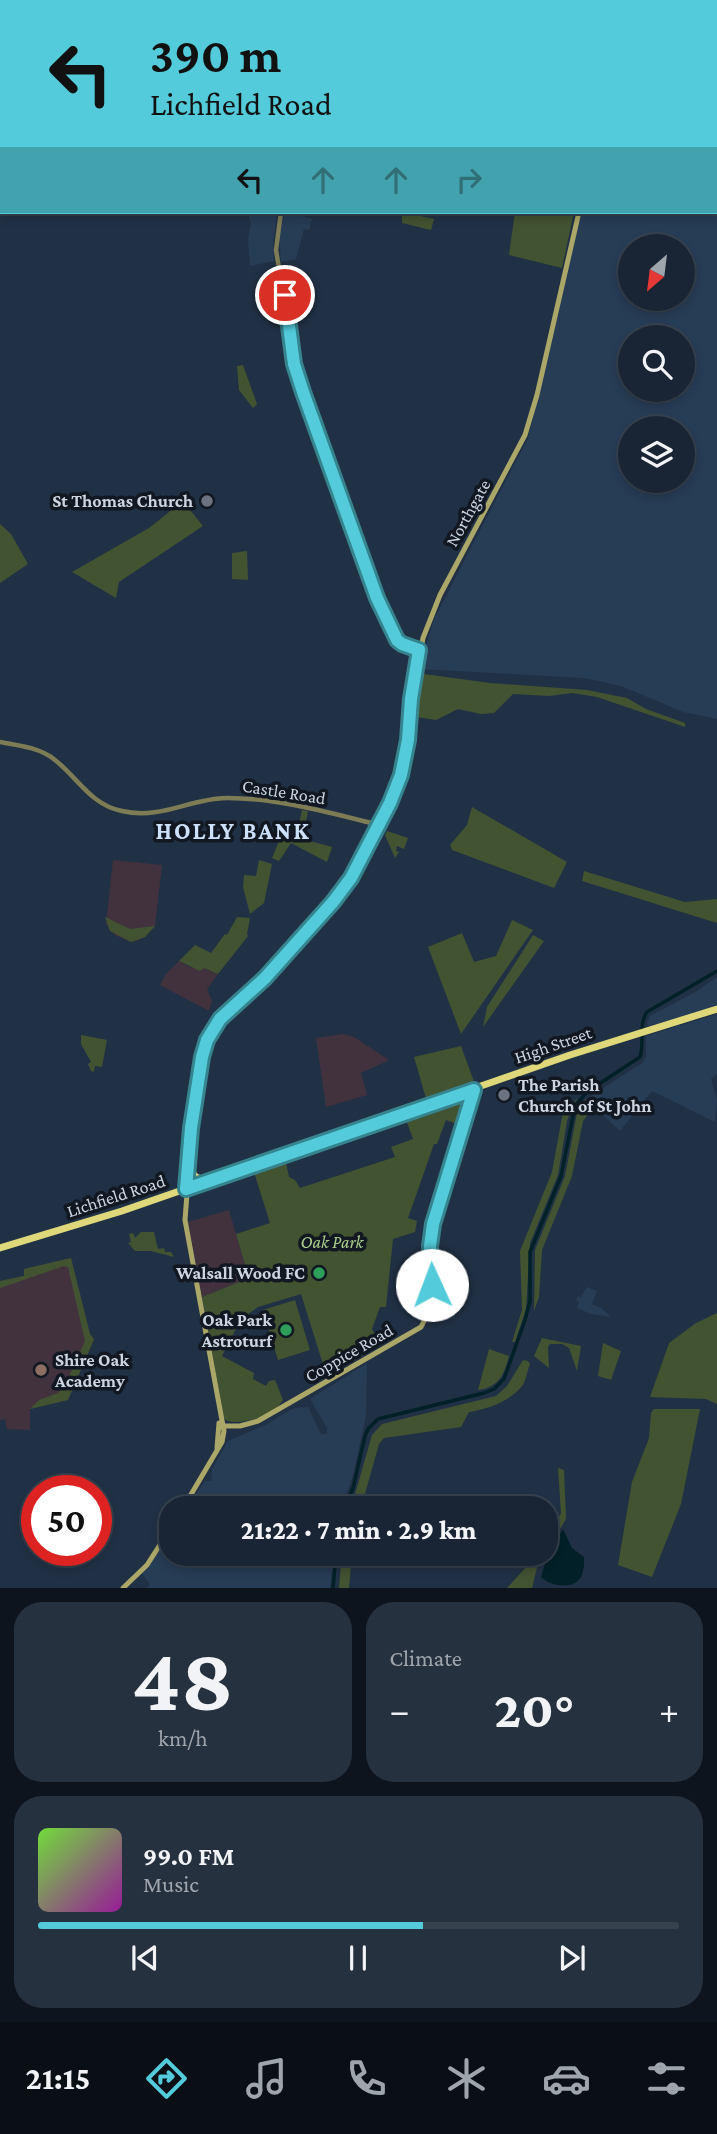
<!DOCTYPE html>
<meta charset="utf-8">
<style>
body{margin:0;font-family:"Crimson Pro",serif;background:#263140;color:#f1f3f6;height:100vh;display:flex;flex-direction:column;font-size:26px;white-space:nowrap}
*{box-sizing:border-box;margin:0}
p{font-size:23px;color:#9fa5ac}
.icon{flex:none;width:38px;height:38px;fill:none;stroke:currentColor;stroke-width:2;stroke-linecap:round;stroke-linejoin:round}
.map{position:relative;height:1588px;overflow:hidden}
.panel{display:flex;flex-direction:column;gap:14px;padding:14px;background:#0e141d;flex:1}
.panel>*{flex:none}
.top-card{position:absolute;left:0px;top:0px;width:718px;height:214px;box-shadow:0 4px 10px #0003,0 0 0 2px #37424f;background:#53cbda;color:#111;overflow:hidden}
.needle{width:46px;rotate:208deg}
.tools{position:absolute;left:618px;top:234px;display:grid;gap:14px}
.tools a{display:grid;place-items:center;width:77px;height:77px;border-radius:50%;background:#192534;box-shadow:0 4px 10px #0003,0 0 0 2px #37424f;font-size:35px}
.speed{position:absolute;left:21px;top:1475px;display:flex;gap:14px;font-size:35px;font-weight:700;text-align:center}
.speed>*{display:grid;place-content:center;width:91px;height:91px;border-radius:50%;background:#192534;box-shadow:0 4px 10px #0003,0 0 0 2px #37424f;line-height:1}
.speed .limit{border:10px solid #d22;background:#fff;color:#111}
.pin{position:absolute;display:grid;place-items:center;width:60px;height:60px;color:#fff;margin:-30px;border:4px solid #fff;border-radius:50%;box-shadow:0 2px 7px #0007}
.me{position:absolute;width:77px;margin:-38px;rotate:358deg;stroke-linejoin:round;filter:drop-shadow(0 0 5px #0008)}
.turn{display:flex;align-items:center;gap:24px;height:147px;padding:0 35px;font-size:32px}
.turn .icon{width:91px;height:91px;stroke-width:2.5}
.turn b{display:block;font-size:49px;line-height:60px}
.lanes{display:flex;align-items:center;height:66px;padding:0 35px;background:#0003;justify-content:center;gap:35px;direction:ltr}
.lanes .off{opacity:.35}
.big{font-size:52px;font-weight:800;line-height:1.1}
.panel .card{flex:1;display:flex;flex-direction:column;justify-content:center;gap:10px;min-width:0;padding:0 24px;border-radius:28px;background:#263140}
.panel .dial{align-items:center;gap:0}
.dial b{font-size:91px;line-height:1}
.song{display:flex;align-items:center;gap:21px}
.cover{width:84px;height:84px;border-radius:10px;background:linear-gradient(135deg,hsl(100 70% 55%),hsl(300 70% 35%))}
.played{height:7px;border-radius:4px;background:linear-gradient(90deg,#53cbda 60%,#37424f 60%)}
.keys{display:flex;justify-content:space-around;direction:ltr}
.heat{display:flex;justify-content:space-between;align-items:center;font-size:38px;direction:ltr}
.panel .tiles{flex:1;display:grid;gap:14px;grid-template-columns:1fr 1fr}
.card:last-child{grid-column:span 2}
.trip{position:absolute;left:159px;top:1496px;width:399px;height:70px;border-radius:28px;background:#192534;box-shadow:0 4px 10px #0003,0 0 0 2px #37424f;font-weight:800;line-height:70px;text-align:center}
.dock{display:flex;height:112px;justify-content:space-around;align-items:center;background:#0a0f15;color:#9fa5ac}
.dock .icon{width:49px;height:49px}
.dock .on{color:#53cbda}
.dock b{font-size:32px;color:#f1f3f6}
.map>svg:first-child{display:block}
.built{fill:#273c55;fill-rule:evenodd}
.education{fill:#42323e}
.green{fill:#425332}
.water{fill:#012027}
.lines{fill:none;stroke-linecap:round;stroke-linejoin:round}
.canal{stroke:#012027;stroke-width:3.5}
.tertiary{stroke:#7e7c55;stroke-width:4.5}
.secondary{stroke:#aba768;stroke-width:5}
.trunk{stroke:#ded87a;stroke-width:7}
.route-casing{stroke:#36848e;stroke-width:18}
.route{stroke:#53cbda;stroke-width:12}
.worship-dot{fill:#6b7280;stroke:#111821;stroke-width:2.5}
.leisure-dot{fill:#2e9e5b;stroke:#111821;stroke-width:2.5}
.education-dot{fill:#8d6e63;stroke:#111821;stroke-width:2.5}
.labels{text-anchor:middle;stroke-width:7;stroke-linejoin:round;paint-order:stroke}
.poi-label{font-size:18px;font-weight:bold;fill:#ccd6e3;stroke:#111821;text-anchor:end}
.street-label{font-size:18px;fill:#ccd6e3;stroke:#111821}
.park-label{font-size:18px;font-style:italic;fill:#abcd8c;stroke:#111821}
.district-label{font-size:24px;font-weight:bold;letter-spacing:2px;fill:#cde1fb;stroke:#111821}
</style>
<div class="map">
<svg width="717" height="1588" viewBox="0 0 717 1588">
<rect width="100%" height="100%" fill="#213145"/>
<!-- built -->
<path class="built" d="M717,101v618l-34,-7 -62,-26 -37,-8 -165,-9 15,-50 94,-181 53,-226h135zM630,247h52v52h-52zM630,338h52v52h-52zM630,429h52v52h-52z
M247,212h30l-4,34 1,15 -24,5 -2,-26 3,-17z
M285,212h7l20,7 -3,11 -5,-1 -8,30 -15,3 -2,-25z
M717,977v30l-67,21 -3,-4 3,-8 47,-25z
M717,1014v60l-6,5 6,22 -2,21 -63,-31 -32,40 -34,-32 56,-36 4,-6v-21z
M587,1287l10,4 -5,13 9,4 10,9 -20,-3 -14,-6 2,-6 -3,-2 2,-4 3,1z
M367,1363l-1,53 -13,59 -11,33h-156l19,-27h6l1,-12 16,-28 37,-16 29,-17 14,-1 13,27h6v-6l-17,-29z
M171,1532l1,22h162l-4,34h-183l3,-4 -8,-10z"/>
<!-- education -->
<path class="education" d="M113,860l49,5 -7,61 -10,11 -9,4 -5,1 -16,-7 -9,-11z
M179,961l10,6 15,1 14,6 -11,15 5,12 -3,10 -49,-26 6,-11z
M343,1034l11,3 35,23 -28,13 6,22 -41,12 -10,-69z
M229,1210l20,68 -47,19 -14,-75z
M71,1258l19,76 4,5 -26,61 -38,9v21l-23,-1 -2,-10 -5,1v-139l24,-5v-7z"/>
<!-- green -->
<path class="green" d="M402,212l32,7 -3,11 -29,-7z
M515,212h59l-12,56 -53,-13z
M243,365l14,39 -4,4 -14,-18 -2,-24z
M183,501l20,25 -84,56 -3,16 -44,-26 77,-44z
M0,524l11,10 17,30 -28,19z
M247,551l1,29 -16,-1v-26z
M424,674l66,9 97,7 40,8 19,11 39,14v4l-88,-30 -25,-4 -23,3 -36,-2 -19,19 -13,1 -23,-5 -22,11 -20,-3 3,-38z
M472,807l95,55 -13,26 -102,-38 -2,-5 17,-20z
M302,810l6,1 -5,28 29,8 -5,15 -36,-19 -12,18 -7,-3 10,-24 14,4z
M387,831l21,7 -4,11 -7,-3 -1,5 3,1 -4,6 -10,-23z
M259,860l13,4 -8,39 -14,11 -7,-27 1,-12 12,1z
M584,871l101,31 32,-3v24l-135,-42z
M105,917l25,12 25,-3 -10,11 -14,5 -21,-11z
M237,917l13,1 -3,16 1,2 -30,38 -14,-6 -4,3 -21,-10 16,-16 16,8 14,-19 2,1z
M512,920l21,10 -72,104 -33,-87 34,-14 12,29 22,-6z
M533,935l11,6 -61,86 4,-20z
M81,1035l26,5 -5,27 -7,-1 -1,6 -3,-1 -3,-7 3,-2 -10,-18z
M461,1046l15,41 -49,15 -13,-45z
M472,1092l-13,33 -13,-5 -9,24h-3l-26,74 9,3 -2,11 -22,7 -7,68h-6l-8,22 8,16 -53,32 -26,-83 -43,13 -17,12 -19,37 32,17 -1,6 13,7 3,-5 6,-1 8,20c-9,16 -38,25 -56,21l-3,-3 -22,-121 47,-19 -13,-44 34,-11 -17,-54 32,-12 4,20 6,3 5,8 95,-31 -4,-10 22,-8 -8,-22z
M578,1098l-6,9 -5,14 -9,54 -28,68 -4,66 -11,33h-3l10,-32 -2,-59 32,-79 11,-60z
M586,1099l8,7 -11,15 -11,55 -30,74 -3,47 -5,14 1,-61 30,-74 12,-63z
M141,1232h13l4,17 6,-1 1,4h6l3,5 -23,-6h-16l-7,-8 3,-1 -2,-8 4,-1 2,5z
M71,1258l19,76 4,5 -26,61 -38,9 9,-9 19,-7 7,-8 20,-44 -17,-74 -4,-1 -61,21 -3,1v-7l24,-5v-7z
M295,1300l15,50 -32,10 -15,-50z
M717,1313v91l-11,-5 -56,-2 19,-54 27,-20z
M542,1338l39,8 -4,25 -8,-23 -7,-4h-12l-2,3 1,21 -15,-12z
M603,1343l18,8 -10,29 -13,-4z
M489,1349l20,7c-5,19 -10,31 -31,34z
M523,1360l5,1 2,3c-3,7 -4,17 -8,22 -13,16 -35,23 -53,26l-8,15 -77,11 -5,6 -18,64h-10l21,-73 10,-11 114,-28 11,-10z
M654,1409h46l-19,95 -29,73 -34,-12 14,-83 17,-44 2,-25z
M558,1468l6,2 2,49 -20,33v-10l15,-29z
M342,1554h10l-3,34h-10z
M538,1554h7l-8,13 -5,21h-25z"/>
<!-- water -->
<path class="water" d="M563,1529l9,19 12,9c1,20 -5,31 -27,28 -7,-2 -11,-3 -16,-8l7,-22z"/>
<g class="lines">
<!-- canal -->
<path class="canal" d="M345,1508l8,-20 12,-52 3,-7 10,-10 106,-26 10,-4 10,-10 21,-59 5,-19v-49l31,-76 14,-70 12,-14 53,-35c5,-15 -2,-32 7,-45l70,-41
M333,1588l3,-34"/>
<!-- tertiary -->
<path class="tertiary" d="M375,2l1,-2
M281,212l-5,38 20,122 81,226 20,42 5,4 17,6
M0,742c18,3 41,6 55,18 23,18 36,45 67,51 39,9 69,-13 105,-13 50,0 104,15 152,27"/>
<!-- secondary -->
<path class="secondary" d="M621,2l1,-2
M219,1426h21l18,-5 163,-94c19,-32 5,-69 12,-103l41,-134
M217,1448l2,-25
M183,1508l39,-66 2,-11 -39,-211 7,-92 11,-77 6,-14 11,-18 45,-41 80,-91 46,-84 15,-51 5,-53 12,-61 17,-43 85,-160 12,-40 42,-183
M123,1588l24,-23 25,-39"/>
<!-- trunk -->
<path class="trunk" d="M187,1167l9,10 10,4
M0,1248l122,-37 448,-156 147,-46"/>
</g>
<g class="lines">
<defs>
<path id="route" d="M285,295l9,69 9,28 74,206 20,42 5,4 17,6 -8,49 -3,41 -7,35 -11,28 -39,75 -18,24 -68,76 -45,41 -13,21 -5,17 -11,71 -5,61 288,-99 -41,134 -3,22 2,39"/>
</defs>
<!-- route casing -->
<use href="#route" class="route-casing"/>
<!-- route -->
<use href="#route" class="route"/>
</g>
<!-- markers -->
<g class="worship-dot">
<circle cx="207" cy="501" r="7"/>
<circle cx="504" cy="1095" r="7"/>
</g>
<g class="leisure-dot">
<circle cx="319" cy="1273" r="7"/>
<circle cx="286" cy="1330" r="7"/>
</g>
<circle class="education-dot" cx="41" cy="1370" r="7"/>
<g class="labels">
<!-- poi labels -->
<g class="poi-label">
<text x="193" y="507">St Thomas Church</text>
<text x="518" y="1091" text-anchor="start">The Parish<tspan x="518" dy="21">Church of St John</tspan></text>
<text x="305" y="1279">Walsall Wood FC</text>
<text x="272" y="1326">Oak Park<tspan x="272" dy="21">Astroturf</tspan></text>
<text x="55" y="1366" text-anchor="start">Shire Oak<tspan x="55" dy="21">Academy</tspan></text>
</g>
<!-- street labels -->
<g class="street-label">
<text transform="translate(468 513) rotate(-61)" y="6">Northgate</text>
<text transform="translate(284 792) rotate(9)" y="6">Castle Road</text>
<text transform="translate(553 1045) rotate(-19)" y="6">High Street</text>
<text transform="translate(116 1196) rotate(-18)" y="6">Lichfield Road</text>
<text transform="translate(349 1353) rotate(-30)" y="6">Coppice Road</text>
</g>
<!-- park labels -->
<g class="park-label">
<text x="332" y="1248">Oak Park</text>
</g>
<!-- district labels -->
<g class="district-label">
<text x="233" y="839">HOLLY BANK</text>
</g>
</g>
</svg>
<div class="tools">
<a><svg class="needle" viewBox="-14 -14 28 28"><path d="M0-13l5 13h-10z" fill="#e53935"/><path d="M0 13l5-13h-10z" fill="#9fa5ac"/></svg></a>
<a><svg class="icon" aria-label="search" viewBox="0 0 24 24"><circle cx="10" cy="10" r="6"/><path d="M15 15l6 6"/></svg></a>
<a><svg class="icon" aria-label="layers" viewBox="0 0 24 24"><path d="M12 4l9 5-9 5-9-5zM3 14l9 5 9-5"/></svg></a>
</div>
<div class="speed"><div class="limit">50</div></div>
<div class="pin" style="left:285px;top:295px;background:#d93025"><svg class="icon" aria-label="arrive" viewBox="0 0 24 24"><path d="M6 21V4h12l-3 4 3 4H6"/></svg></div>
<svg class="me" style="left:432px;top:1285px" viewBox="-20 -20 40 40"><circle r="19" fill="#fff"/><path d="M0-13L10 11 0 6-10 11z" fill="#53cbda"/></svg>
<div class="trip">21:22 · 7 min · 2.9 km</div>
<div class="top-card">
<div class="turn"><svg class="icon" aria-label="left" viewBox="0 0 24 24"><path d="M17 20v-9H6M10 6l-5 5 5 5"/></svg><div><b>390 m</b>Lichfield Road</div></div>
<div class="lanes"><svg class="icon" aria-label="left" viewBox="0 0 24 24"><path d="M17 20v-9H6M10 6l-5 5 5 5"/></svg><svg class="icon off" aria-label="ahead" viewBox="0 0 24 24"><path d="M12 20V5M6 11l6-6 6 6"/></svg><svg class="icon off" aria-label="ahead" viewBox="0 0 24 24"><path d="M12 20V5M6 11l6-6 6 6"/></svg><svg class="icon off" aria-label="right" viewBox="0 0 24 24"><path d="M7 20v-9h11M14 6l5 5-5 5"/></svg></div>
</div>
</div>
<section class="panel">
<div class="tiles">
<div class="card dial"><b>48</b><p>km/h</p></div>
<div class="card"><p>Climate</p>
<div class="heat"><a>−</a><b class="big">20°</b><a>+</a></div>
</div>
<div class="card">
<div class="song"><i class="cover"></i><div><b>99.0 FM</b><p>Music</p></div></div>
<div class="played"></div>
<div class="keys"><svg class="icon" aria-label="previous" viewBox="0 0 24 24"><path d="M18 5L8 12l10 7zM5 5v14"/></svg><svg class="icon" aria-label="pause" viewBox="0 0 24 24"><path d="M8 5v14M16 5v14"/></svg><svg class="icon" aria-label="next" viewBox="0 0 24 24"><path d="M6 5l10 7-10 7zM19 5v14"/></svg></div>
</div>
</div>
</section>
<nav class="dock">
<b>21:15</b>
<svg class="icon on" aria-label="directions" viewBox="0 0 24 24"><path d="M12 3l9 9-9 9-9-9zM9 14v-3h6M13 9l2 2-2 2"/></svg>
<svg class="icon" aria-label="music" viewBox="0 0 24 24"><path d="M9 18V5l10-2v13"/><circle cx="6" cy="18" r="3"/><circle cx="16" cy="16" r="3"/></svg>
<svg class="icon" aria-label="phone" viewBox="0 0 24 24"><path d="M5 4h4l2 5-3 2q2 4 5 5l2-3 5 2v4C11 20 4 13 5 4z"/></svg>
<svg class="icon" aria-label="climate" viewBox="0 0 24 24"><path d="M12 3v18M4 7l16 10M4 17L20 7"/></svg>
<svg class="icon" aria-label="car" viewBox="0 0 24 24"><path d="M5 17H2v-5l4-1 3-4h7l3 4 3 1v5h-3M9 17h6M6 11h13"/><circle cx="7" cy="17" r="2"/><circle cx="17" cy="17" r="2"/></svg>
<svg class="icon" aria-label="filters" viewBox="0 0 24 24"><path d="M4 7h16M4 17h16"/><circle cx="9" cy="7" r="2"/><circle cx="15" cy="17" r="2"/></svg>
</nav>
